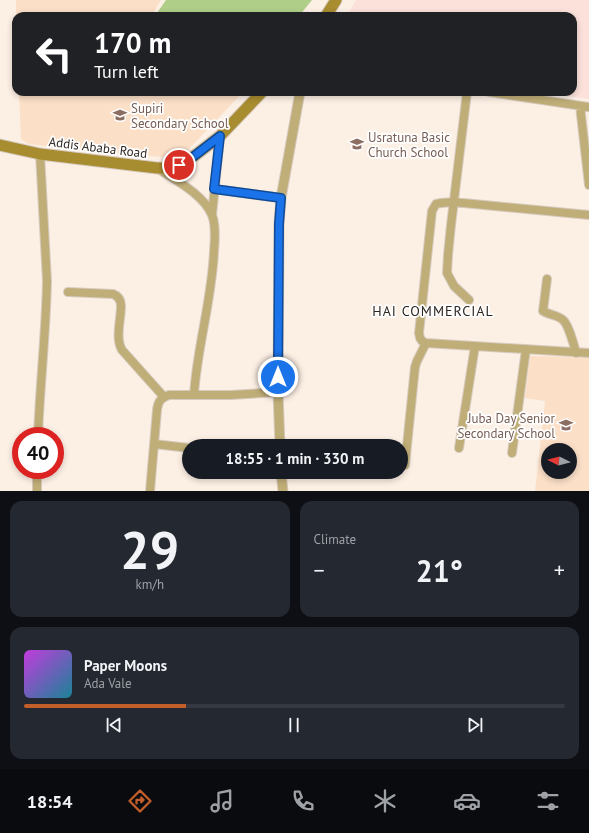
<!DOCTYPE html>
<meta charset="utf-8">
<style>
body{margin:0;font-family:"PT Sans",sans-serif;background:#242831;color:#f1f3f6;height:100vh;display:flex;flex-direction:column;font-size:15px;white-space:nowrap}
*{box-sizing:border-box;margin:0}
p{font-size:13px;color:#9ea1a6}
.icon{flex:none;width:22px;height:22px;fill:none;stroke:currentColor;stroke-width:2;stroke-linecap:round;stroke-linejoin:round}
.map{position:relative;height:491px;overflow:hidden}
.drawer{display:flex;flex-direction:column;gap:10px;padding:10px;background:#0d0f14;flex:1}
.drawer>*{flex:none}
.top-card{position:absolute;left:12px;top:12px;width:565px;height:84px;border-radius:12px;box-shadow:0 2px 6px #0003;background:#202124;color:#fff;overflow:hidden}
.needle{width:26px;rotate:276deg}
.buttons{position:absolute;left:541px;top:443px;display:grid;gap:8px}
.buttons a{display:grid;place-items:center;width:36px;height:36px;border-radius:50%;background:#171b24;box-shadow:0 2px 6px #0003;font-size:20px}
.speed{position:absolute;left:12px;top:427px;display:flex;gap:8px;font-size:20px;font-weight:700;text-align:center}
.speed>*{display:grid;place-content:center;width:52px;height:52px;border-radius:50%;background:#171b24;box-shadow:0 2px 6px #0003;line-height:1}
.speed .limit{border:6px solid #d22;background:#fff;color:#111}
.pin{position:absolute;display:grid;place-items:center;width:34px;height:34px;color:#fff;margin:-17px;border:2px solid #fff;border-radius:50%;box-shadow:0 1px 4px #0007}
.me{position:absolute;width:44px;margin:-22px;rotate:0deg;stroke-linejoin:round;filter:drop-shadow(0 0 3px #0008)}
.turn{display:flex;align-items:center;gap:14px;height:84px;padding:0 16px;font-size:18px}
.turn .icon{width:52px;height:52px;stroke-width:2.5}
.turn b{display:block;font-size:28px;line-height:34px}
.big{font-size:30px;font-weight:800;line-height:1.1}
.drawer .widget{flex:1;display:flex;flex-direction:column;justify-content:center;gap:6px;min-width:0;padding:0 14px;border-radius:12px;background:#242831}
.drawer .dial{align-items:center;gap:0}
.dial b{font-size:52px;line-height:1}
.song{display:flex;align-items:center;gap:12px}
.cover{width:48px;height:48px;border-radius:6px;background:linear-gradient(135deg,hsl(290 70% 55%),hsl(190 70% 35%))}
.played{height:4px;border-radius:2px;background:linear-gradient(90deg,#c35e2b 30%,#363941 30%)}
.keys{display:flex;justify-content:space-around;direction:ltr}
.heat{display:flex;justify-content:space-between;align-items:center;font-size:22px;direction:ltr}
.drawer .tiles{flex:1;display:grid;gap:10px;grid-template-columns:1fr 1fr}
.widget:last-child{grid-column:span 2}
.trip{position:absolute;left:182px;top:439px;width:226px;height:40px;border-radius:20px;background:#171b24;box-shadow:0 2px 6px #0003;font-weight:800;line-height:40px;text-align:center}
.menu{display:flex;height:64px;justify-content:space-around;align-items:center;background:#090b0e;color:#9ea1a6}
.menu .icon{width:28px;height:28px}
.menu .active{color:#c35e2b}
.menu b{font-size:18px;color:#f1f3f6}
.map>svg:first-child{display:block}
.built{fill:#fbdfc7;fill-rule:evenodd}
.medical{fill:#fbe1da}
.green{fill:#afcf88}
.lines{fill:none;stroke-linecap:round;stroke-linejoin:round}
.minor-casing{stroke:#d7cbc1;stroke-width:10}
.tertiary-casing{stroke:#d7cbc1;stroke-width:11}
.secondary-casing{stroke:#d7cbc1;stroke-width:13}
.minor{stroke:#c0ae78;stroke-width:8}
.tertiary{stroke:#c0ae78;stroke-width:9}
.secondary{stroke:#a88c30;stroke-width:11}
.route-casing{stroke:#114b97;stroke-width:10}
.route{stroke:#1a73e8;stroke-width:7}
.labels{text-anchor:middle;stroke-width:3.5;stroke-linejoin:round;paint-order:stroke}
.education-label{font-size:13px;fill:#785e54;stroke:#fff;text-anchor:start}
.street-label{font-size:13px;fill:#2e2620;stroke:#fff}
.neighbourhood-label{font-size:14px;letter-spacing:1px;fill:#2e2620;stroke:#fff}
</style>
<div class="map">
<svg width="589" height="491" viewBox="0 0 589 491">
<rect width="100%" height="100%" fill="#fcefe4"/>
<!-- built -->
<path class="built" d="M16,0h145l-10,16h-135z
M19,92h224l-59,62 -19,3 -31,-2 -106,-11 -7,-5z
M530,356l59,1v134h-54l10,-90 -20,-3zM548,450h22v22h-22z"/>
<!-- medical -->
<path class="medical" d="M356,0h233v99l-53,-7h37v-76h-226z"/>
<!-- green -->
<path class="green" d="M166,0h146l-13,16h-144z"/>
<g class="lines">
<defs>
<path id="minor" d="M467,92l-16,133 -3,30 -1,18 7,13 15,14
M489,92l100,15
M580,106l9,79
M157,168c18,12 46,26 55,47 4,10 3,25 2,36 -2,49 -17,96 -20,144
M214,189l67,9
M212,215l8,-79
M589,215l-136,-13 -12,1 -5,1 -4,7 -13,122 1,5 2,3 4,2 163,10
M547,279l-4,32c6,4 15,4 20,9 5,4 11,25 13,33
M68,292l45,2c5,2 8,6 8,12 0,13 -6,33 1,44l42,47
M38,436c2,-52 8,-104 9,-155l-7,-127
M154,444l35,4
M459,448l16,-102
M512,453l14,-104
M405,465l10,-98 2,-6 9,-18
M37,491v-21
M150,491l7,-81c1,-9 4,-12 12,-15h62l47,-3"/>
<path id="tertiary" d="M280,446l-2,-54 1,-168 2,-26 19,-106
M281,472l2,19"/>
<path id="secondary" d="M326,16l10,-16
M0,145l40,9 117,14h10l12,-3 10,-5 31,-24 42,-44"/>
</defs>
<!-- minor casing -->
<use href="#minor" class="minor-casing"/>
<!-- tertiary casing -->
<use href="#tertiary" class="tertiary-casing"/>
<!-- secondary casing -->
<use href="#secondary" class="secondary-casing"/>
<!-- minor -->
<use href="#minor" class="minor"/>
<!-- tertiary -->
<use href="#tertiary" class="tertiary"/>
<!-- secondary -->
<use href="#secondary" class="secondary"/>
</g>
<g class="lines">
<defs>
<path id="route" d="M179,165l10,-5 31,-24 -6,53 67,9 -2,26 -1,153"/>
</defs>
<!-- route casing -->
<use href="#route" class="route-casing"/>
<!-- route -->
<use href="#route" class="route"/>
</g>
<!-- icons -->
<defs>
<symbol id="school-bare" viewBox="-9 -9 18 18"><path d="M0-5L7-2L0 1L-7-2ZM-4 1L0 2.5L4 1V4Q0 6-4 4Z" fill="#8d6e63" stroke="#fff" stroke-width="2.5" paint-order="stroke"/></symbol>
</defs>
<g fill-rule="evenodd">
<use href="#school-bare" x="110" y="105" width="20" height="20"/>
<use href="#school-bare" x="347" y="134" width="20" height="20"/>
<use href="#school-bare" x="556" y="415" width="20" height="20"/>
</g>
<g class="labels">
<!-- education labels -->
<g class="education-label">
<text x="131" y="113">Supiri<tspan x="131" dy="15">Secondary School</tspan></text>
<text x="368" y="142">Usratuna Basic<tspan x="368" dy="15">Church School</tspan></text>
<text x="555" y="423" text-anchor="end">Juba Day Senior<tspan x="555" dy="15">Secondary School</tspan></text>
</g>
<!-- street labels -->
<g class="street-label">
<text transform="translate(98 147) rotate(7)" y="5">Addis Ababa Road</text>
</g>
<!-- neighbourhood labels -->
<g class="neighbourhood-label">
<text x="433" y="316">HAI COMMERCIAL</text>
</g>
</g>
</svg>
<div class="buttons">
<a><svg class="needle" viewBox="-14 -14 28 28"><path d="M0-13l5 13h-10z" fill="#e53935"/><path d="M0 13l5-13h-10z" fill="#9ea1a6"/></svg></a>
</div>
<div class="speed"><div class="limit">40</div></div>
<div class="pin" style="left:179px;top:165px;background:#d93025"><svg class="icon" aria-label="arrive" viewBox="0 0 24 24"><path d="M6 21V4h12l-3 4 3 4H6"/></svg></div>
<svg class="me" style="left:278px;top:377px" viewBox="-20 -20 40 40"><circle r="17" fill="#1a73e8" stroke="#fff" stroke-width="3"/><path d="M0-11L8 9 0 5-8 9z" fill="#fff"/></svg>
<div class="trip">18:55 · 1 min · 330 m</div>
<div class="top-card">
<div class="turn"><svg class="icon" aria-label="left" viewBox="0 0 24 24"><path d="M17 20v-9H6M10 6l-5 5 5 5"/></svg><div><b>170 m</b>Turn left</div></div>
</div>
</div>
<section class="drawer">
<div class="tiles">
<div class="widget dial"><b>29</b><p>km/h</p></div>
<div class="widget"><p>Climate</p>
<div class="heat"><a>−</a><b class="big">21°</b><a>+</a></div>
</div>
<div class="widget">
<div class="song"><i class="cover"></i><div><b>Paper Moons</b><p>Ada Vale</p></div></div>
<div class="played"></div>
<div class="keys"><svg class="icon" aria-label="previous" viewBox="0 0 24 24"><path d="M18 5L8 12l10 7zM5 5v14"/></svg><svg class="icon" aria-label="pause" viewBox="0 0 24 24"><path d="M8 5v14M16 5v14"/></svg><svg class="icon" aria-label="next" viewBox="0 0 24 24"><path d="M6 5l10 7-10 7zM19 5v14"/></svg></div>
</div>
</div>
</section>
<nav class="menu">
<b>18:54</b>
<svg class="icon active" aria-label="directions" viewBox="0 0 24 24"><path d="M12 3l9 9-9 9-9-9zM9 14v-3h6M13 9l2 2-2 2"/></svg>
<svg class="icon" aria-label="music" viewBox="0 0 24 24"><path d="M9 18V5l10-2v13"/><circle cx="6" cy="18" r="3"/><circle cx="16" cy="16" r="3"/></svg>
<svg class="icon" aria-label="phone" viewBox="0 0 24 24"><path d="M5 4h4l2 5-3 2q2 4 5 5l2-3 5 2v4C11 20 4 13 5 4z"/></svg>
<svg class="icon" aria-label="climate" viewBox="0 0 24 24"><path d="M12 3v18M4 7l16 10M4 17L20 7"/></svg>
<svg class="icon" aria-label="car" viewBox="0 0 24 24"><path d="M5 17H2v-5l4-1 3-4h7l3 4 3 1v5h-3M9 17h6M6 11h13"/><circle cx="7" cy="17" r="2"/><circle cx="17" cy="17" r="2"/></svg>
<svg class="icon" aria-label="filters" viewBox="0 0 24 24"><path d="M4 7h16M4 17h16"/><circle cx="9" cy="7" r="2"/><circle cx="15" cy="17" r="2"/></svg>
</nav>
